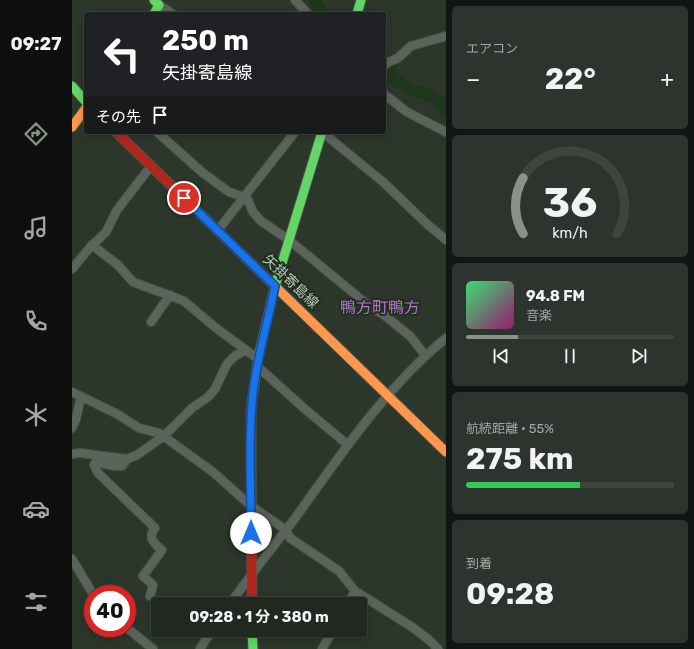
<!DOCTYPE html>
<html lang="ja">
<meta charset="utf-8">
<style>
body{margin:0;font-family:Rubik,"Noto Sans JP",sans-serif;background:#2d342d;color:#f1f3f6;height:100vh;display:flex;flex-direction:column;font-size:15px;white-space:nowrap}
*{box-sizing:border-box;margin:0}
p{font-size:13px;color:#a2a6a5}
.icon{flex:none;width:22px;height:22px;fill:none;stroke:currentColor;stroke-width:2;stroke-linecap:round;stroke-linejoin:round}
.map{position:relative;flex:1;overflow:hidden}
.side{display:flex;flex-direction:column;gap:6px;padding:6px;background:#121612;width:248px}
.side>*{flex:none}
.banner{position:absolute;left:12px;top:12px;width:302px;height:122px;border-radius:4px;box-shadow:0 2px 10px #0003,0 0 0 1px #3e443e;background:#202124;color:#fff;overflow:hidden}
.speed{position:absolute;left:12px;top:585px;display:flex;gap:8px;font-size:20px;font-weight:700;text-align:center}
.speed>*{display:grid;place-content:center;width:52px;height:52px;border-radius:50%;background:#212820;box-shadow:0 2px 10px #0003,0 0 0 1px #3e443e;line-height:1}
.speed .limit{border:6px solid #d22;background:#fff;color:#111}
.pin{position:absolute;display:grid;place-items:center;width:34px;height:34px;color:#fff;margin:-17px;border:2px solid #fff;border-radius:50%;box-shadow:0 1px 4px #0007}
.me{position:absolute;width:44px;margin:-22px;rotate:0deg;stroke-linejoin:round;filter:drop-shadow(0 0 3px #0008)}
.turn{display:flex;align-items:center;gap:14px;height:84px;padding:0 12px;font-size:18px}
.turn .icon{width:52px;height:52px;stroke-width:2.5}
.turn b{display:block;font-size:28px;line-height:34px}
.then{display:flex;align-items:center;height:38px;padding:0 12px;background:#0003;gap:8px;font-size:15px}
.big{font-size:30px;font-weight:700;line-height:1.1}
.side .card{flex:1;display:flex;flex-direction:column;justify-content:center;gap:6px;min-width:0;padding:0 14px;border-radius:6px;background:#2d342d}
.side .dial{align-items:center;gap:0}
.dial svg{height:104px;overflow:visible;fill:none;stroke:#3e443e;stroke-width:7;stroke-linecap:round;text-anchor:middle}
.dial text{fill:#f1f3f6;stroke:none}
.song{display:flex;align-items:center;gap:12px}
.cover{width:48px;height:48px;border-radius:6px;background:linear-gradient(135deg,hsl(140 70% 55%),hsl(320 70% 35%))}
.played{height:4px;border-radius:2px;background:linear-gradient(90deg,#869485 25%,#3e443e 25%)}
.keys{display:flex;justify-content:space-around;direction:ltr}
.heat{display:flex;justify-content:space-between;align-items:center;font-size:22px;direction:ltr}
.charge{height:6px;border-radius:3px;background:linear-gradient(90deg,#34c759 55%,#3e443e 0)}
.trip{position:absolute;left:79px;top:597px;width:216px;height:40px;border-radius:4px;background:#212820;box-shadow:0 2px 10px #0003,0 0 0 1px #3e443e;font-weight:700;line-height:40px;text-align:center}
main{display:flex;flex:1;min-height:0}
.tab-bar{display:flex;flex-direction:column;width:72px;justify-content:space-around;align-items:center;background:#0d100d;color:#a2a6a5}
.tab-bar .icon{width:28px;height:28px}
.tab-bar .on{color:#869485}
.tab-bar b{font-size:18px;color:#f1f3f6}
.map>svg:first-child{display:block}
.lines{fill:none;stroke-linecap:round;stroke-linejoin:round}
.river{stroke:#1e361c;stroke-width:12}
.street-casing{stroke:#495348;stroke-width:10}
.fast-casing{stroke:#495348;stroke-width:11}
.slow-casing{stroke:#495348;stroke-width:11}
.jam-casing{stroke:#495348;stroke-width:11}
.street{stroke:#5b645a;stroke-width:8}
.fast{stroke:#63d668;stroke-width:9}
.slow{stroke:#ff974d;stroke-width:9}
.jam{stroke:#b3261e;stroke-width:9}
.route-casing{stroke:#114b97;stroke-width:10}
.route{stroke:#1a73e8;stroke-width:7}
.labels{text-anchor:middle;stroke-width:4;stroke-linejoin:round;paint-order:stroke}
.street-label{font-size:14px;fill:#b6c6b6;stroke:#202f1f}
.quarter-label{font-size:16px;fill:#b270c6;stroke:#202f1f}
</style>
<main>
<nav class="tab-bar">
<b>09:27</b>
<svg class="icon on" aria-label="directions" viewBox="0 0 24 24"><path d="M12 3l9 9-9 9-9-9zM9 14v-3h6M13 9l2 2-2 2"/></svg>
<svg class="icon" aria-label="music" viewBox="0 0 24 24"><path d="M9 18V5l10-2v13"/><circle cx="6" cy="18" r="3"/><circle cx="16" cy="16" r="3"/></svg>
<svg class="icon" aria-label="phone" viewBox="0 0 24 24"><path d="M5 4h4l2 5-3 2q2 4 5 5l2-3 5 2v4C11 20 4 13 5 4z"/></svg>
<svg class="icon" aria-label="climate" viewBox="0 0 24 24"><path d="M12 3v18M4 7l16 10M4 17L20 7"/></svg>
<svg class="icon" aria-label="car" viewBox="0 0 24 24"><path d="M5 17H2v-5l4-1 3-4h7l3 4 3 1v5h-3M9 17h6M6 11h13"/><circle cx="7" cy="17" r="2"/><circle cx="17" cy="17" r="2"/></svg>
<svg class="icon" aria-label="filters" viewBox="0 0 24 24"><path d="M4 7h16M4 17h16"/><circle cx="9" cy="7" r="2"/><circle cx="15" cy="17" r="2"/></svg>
</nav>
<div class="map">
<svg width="374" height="649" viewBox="0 0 374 649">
<rect width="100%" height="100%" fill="#2c362a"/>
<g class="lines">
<!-- river -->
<path class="river" d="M243,0l7,14
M312,61l7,9 1,7c5,4 11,8 16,11 13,6 32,6 38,23"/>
<defs>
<path id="street" d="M223,0l13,14
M87,5l14,9
M312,66l5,-4 9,-4 13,-12 35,-10
M312,94l23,18 39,20
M85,132l46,41 26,19 18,6 6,14 8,9 28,19 79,65 16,10 26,21 15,19
M250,132l61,50 44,42 19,16
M146,230l77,-98
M20,245l26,20 15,17 51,19 32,27 30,22
M0,269l20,-24 7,-6 7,-7 11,-22 34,-44
M79,322l19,-27
M185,366l49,44 42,35
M0,392l45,22 22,14 20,5 54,39 38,34 35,24 4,8 49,33 16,20 57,36 17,13 9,9
M0,428l4,-9 5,-22
M0,454l8,-1 47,6 10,-4 27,-19 28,-28 16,-11 7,-8 12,-25 8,-8 11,-6 12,9
M55,459l-5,7h-7l-19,-4 -2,3 4,8 57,55c-8,9 -1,16 7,22l-19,26 10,9 -3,11
M0,559l21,35
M158,604c21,-30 44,-58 66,-87 45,-63 90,-130 150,-179
M276,604l7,-13
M55,628l26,21
M128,649l12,-19
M250,649l11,-19"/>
<path id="fast" d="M82,0l5,5 -5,9
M285,14l4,-14
M0,86l14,16
M180,401l6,-42 17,-73 47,-154
M180,630l1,19"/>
<path id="slow" d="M0,127l14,-19
M180,264l194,188"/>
<path id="jam" d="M44,132l136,132
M180,604l-1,-189 1,-14"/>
</defs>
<!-- street casing -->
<use href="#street" class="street-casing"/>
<!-- fast casing -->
<use href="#fast" class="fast-casing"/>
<!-- slow casing -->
<use href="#slow" class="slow-casing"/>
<!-- jam casing -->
<use href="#jam" class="jam-casing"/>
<!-- street -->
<use href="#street" class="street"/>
<!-- fast -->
<use href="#fast" class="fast"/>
<!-- slow -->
<use href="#slow" class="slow"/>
<!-- jam -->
<use href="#jam" class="jam"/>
</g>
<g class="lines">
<defs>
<path id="route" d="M112,198l91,88c-7,36 -18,71 -22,107 -5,46 -2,94 -2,140"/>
</defs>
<!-- route casing -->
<use href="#route" class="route-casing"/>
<!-- route -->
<use href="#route" class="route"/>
</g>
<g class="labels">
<!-- street labels -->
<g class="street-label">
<text transform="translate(219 281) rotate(44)" y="5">矢掛寄島線</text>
</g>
<!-- quarter labels -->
<g class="quarter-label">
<text x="308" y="313">鴨方町鴨方</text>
</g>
</g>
</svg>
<div class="speed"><div class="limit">40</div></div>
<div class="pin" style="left:112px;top:198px;background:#d93025"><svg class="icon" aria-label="arrive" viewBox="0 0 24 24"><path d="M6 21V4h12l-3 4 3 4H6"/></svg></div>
<svg class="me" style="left:179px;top:533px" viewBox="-20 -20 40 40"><circle r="19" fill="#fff"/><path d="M0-13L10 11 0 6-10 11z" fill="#1a73e8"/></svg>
<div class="trip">09:28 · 1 分 · 380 m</div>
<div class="banner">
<div class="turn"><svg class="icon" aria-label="left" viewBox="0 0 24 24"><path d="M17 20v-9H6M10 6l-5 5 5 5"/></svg><div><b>250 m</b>矢掛寄島線</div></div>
<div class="then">その先<svg class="icon" aria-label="arrive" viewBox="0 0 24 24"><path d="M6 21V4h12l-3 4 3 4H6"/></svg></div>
</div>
</div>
<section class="side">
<div class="card"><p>エアコン</p>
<div class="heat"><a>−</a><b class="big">22°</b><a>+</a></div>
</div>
<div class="card dial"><svg viewBox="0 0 100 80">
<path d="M14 69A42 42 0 1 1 86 69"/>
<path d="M14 69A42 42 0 0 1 14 26" stroke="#869485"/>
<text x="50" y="56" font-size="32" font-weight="700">36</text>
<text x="50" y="72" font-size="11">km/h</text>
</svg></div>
<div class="card">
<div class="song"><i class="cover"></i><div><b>94.8 FM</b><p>音楽</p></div></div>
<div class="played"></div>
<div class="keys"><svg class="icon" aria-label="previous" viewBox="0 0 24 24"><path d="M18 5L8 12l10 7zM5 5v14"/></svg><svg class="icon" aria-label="pause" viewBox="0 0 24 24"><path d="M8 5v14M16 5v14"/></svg><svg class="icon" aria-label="next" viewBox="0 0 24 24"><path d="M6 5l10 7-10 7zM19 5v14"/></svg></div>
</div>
<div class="card"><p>航続距離 · 55%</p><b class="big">275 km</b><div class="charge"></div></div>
<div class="card"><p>到着</p><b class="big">09:28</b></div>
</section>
</main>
